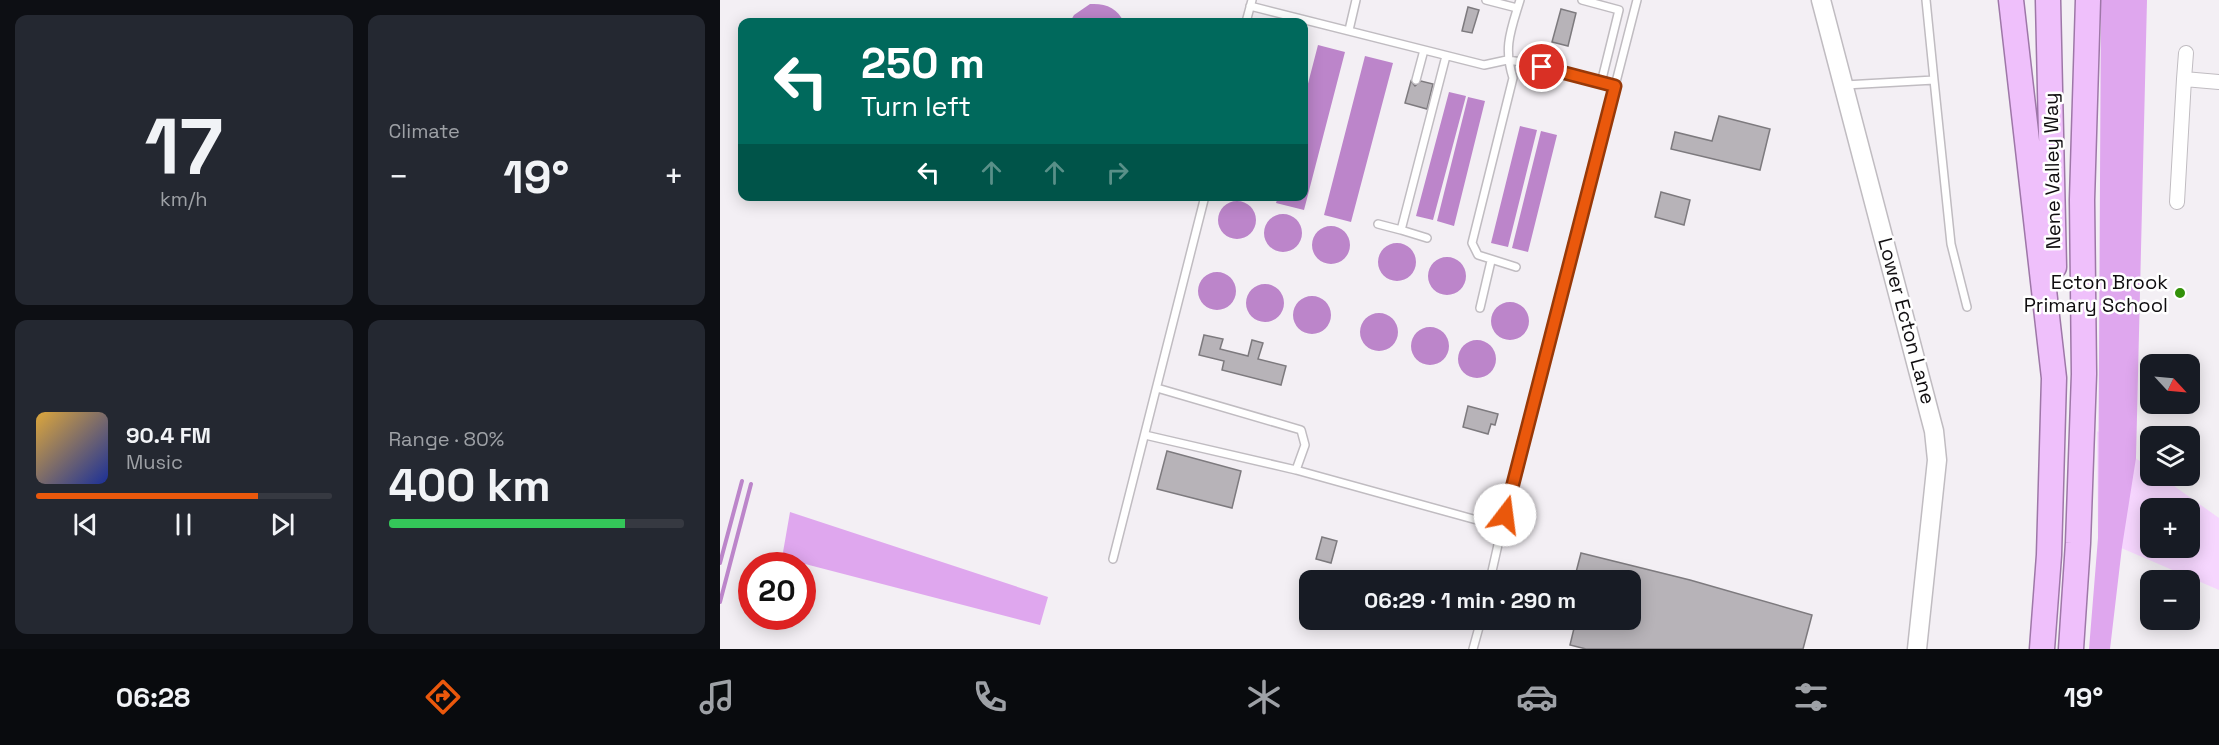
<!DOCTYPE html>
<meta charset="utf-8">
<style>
body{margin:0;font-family:"Space Grotesk",sans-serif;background:#242831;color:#f1f3f6;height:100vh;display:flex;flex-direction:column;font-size:22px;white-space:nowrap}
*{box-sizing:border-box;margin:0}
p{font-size:20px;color:#9ea1a6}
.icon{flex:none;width:33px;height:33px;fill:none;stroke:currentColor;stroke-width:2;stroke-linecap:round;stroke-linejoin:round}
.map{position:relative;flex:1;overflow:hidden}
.panel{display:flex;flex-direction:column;gap:15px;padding:15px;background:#0d0f14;width:720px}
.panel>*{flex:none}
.hud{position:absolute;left:18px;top:18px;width:570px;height:183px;border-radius:12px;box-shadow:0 3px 15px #0003;background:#00695c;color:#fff;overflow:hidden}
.needle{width:39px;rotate:116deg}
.fabs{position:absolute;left:1420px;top:354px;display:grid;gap:12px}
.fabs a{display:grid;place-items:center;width:60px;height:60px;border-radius:12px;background:#171b24;box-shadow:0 3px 15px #0003;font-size:30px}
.speed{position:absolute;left:18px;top:552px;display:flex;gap:12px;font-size:30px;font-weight:700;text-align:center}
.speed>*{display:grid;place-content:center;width:78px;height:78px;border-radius:50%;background:#171b24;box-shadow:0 3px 15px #0003;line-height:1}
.speed .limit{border:9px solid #d22;background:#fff;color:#111}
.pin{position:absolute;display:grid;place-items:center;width:51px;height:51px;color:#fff;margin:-26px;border:3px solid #fff;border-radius:50%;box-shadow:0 2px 6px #0007}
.me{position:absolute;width:66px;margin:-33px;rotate:15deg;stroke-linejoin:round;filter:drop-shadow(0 0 4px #0008)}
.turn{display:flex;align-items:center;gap:21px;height:126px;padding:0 24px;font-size:27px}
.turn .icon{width:78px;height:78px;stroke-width:2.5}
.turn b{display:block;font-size:42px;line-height:51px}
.lanes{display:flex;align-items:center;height:57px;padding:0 24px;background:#0003;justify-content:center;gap:30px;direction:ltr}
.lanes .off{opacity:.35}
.big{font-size:45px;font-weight:700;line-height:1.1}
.panel .tile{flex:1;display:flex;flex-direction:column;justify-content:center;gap:9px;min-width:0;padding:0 21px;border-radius:12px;background:#242831}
.panel .dial{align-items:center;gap:0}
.dial b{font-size:78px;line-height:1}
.song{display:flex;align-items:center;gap:18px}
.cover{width:72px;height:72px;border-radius:9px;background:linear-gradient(135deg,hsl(40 70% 55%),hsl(230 70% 35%))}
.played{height:6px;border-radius:3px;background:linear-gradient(90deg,#ea580c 75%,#363941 75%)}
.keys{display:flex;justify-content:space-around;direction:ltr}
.heat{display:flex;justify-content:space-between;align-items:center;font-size:33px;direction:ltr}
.charge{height:9px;border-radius:4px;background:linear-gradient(90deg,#34c759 80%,#363941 0)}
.panel .tiles{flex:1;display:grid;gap:15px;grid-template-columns:repeat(2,1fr)}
.trip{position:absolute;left:579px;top:570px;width:342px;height:60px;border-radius:12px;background:#171b24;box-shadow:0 3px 15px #0003;font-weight:700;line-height:60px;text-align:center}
.tab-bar{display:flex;height:96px;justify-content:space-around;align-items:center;background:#090b0e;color:#9ea1a6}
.tab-bar .icon{width:42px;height:42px}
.tab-bar .active{color:#ea580c}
.tab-bar b{font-size:27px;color:#f1f3f6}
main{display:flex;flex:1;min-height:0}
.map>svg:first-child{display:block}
.green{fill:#f6d6fe;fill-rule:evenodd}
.forest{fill:#dfa7ee}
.water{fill:#bc85ca}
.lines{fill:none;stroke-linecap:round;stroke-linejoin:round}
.stream{stroke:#bc85ca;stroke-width:4}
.building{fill:#b7b3b8;stroke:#7d7a7e;stroke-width:1.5}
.service-casing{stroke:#c0bcc1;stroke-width:10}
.minor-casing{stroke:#c0bcc1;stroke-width:16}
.tertiary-casing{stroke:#c0bcc1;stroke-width:21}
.trunk-casing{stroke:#9e77a8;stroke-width:27}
.service{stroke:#fff;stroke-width:7}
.minor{stroke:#fff;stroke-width:14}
.tertiary{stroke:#fff;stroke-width:18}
.trunk{stroke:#efc0fb;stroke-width:24}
.route-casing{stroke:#983908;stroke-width:15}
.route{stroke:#ea580c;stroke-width:10}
.poi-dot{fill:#339109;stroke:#fff;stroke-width:2}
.labels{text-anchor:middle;stroke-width:5;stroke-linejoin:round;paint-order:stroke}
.street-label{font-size:20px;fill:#100e10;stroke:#fff}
.poi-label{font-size:20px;fill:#100e10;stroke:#fff;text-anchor:end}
</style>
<main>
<section class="panel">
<div class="tiles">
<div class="tile dial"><b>17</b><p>km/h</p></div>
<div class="tile"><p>Climate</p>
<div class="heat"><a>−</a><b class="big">19°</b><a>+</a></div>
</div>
<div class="tile">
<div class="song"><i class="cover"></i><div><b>90.4 FM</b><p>Music</p></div></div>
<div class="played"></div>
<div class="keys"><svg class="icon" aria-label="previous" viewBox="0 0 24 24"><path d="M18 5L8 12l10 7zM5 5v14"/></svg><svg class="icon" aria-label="pause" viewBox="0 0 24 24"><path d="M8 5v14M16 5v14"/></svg><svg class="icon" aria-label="next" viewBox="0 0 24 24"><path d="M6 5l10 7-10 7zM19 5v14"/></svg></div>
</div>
<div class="tile"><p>Range · 80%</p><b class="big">400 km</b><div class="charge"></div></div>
</div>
</section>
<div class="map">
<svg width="1499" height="649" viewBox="0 0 1499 649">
<rect width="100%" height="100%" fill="#f3eff4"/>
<!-- green -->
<path class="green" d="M1377,431l54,38v7h9l59,42v72l-121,-52zM1431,508h39v40h-39z"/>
<!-- forest -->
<path class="forest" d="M1381,0h46l-11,458 -14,89 -12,102h-21l9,-111z
M70,512l258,85 -8,28 -258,-67z"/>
<!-- water -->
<path class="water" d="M370,4c16,-1 27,4 34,18h-54l4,-7z
M598,45l27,7 -41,158 -28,-7 2,-6 26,-1v-97z
M645,56l28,7 -42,159 -27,-7z
M729,92l17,4 -33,124 -17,-4z
M748,97l17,4 -31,125 -17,-5z
M800,126l17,4 -29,117 -17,-4z
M821,131l16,4 -29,117 -16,-4z
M498 220a19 19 0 1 1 38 0a19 19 0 1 1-38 0Z
M544 233a19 19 0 1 1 38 0a19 19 0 1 1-38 0Z
M592 245a19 19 0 1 1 38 0a19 19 0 1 1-38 0Z
M658 262a19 19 0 1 1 38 0a19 19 0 1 1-38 0Z
M708 276a19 19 0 1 1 38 0a19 19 0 1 1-38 0Z
M478 291a19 19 0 1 1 38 0a19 19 0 1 1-38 0Z
M526 303a19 19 0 1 1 38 0a19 19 0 1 1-38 0Z
M573 315a19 19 0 1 1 38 0a19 19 0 1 1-38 0Z
M771 321a19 19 0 1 1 38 0a19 19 0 1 1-38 0Z
M640 332a19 19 0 1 1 38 0a19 19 0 1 1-38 0Z
M691 346a19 19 0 1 1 38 0a19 19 0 1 1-38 0Z
M738 359a19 19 0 1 1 38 0a19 19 0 1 1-38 0Z"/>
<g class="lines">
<!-- stream -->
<path class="stream" d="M0,563l22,-82
M0,602l31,-118"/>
</g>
<!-- building -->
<path class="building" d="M748,7l11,3 -7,23 -10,-2z
M841,9l15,4 -8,33 -16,-4z
M691,81l4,5 6,-5 12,3 -6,25 -22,-6z
M999,116l51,13 -10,41 -89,-21 4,-17 37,9z
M941,192l29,8 -6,25 -29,-8z
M484,335l19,4 -3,10 28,7 4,-16 11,3 -5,16 28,7 -5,19 -59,-15 2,-9 -25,-6z
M748,406l30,8 -3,11 -4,-1 -3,10 -25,-7z
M447,451l74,20 -9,37 -75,-19z
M602,537l15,4 -6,22 -15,-4z
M861,553l109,27 122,35 -9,34h-217l-16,-4 6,-25h54v-40h-56z"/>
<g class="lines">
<defs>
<path id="service" d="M766,0l31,8
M862,0l37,10 -18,73
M1206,0l8,80
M530,6l234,59 23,-5 15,2 93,24
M526,22l6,-22
M629,30l7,-30
M696,80l8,-30
M1125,85l89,-5 17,164 16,63
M658,224l23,6
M707,238l-26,-8 45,-174
M796,267l-38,-12 -6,-12 41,-165c-10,-31 -2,-48 7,-78
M760,308l11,-47
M437,388l144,42 4,15 -9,25
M425,435l151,35 206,57 135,-527
M393,559l92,-363
M770,580l12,-53
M753,649l8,-29"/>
<path id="minor" d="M1466,53l-2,26 35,3
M1457,202l7,-123"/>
<path id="tertiary" d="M1101,0l113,431 3,29 -20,189"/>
<path id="trunk" d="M1291,0l43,378 -5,177 -7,94
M1328,0l6,267
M1351,649l7,-106 6,-169 -2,-174 6,-200"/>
</defs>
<!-- service casing -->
<use href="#service" class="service-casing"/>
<!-- minor casing -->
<use href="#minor" class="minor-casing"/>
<!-- tertiary casing -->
<use href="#tertiary" class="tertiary-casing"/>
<!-- trunk casing -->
<use href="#trunk" class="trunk-casing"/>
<!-- service -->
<use href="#service" class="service"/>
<!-- minor -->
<use href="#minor" class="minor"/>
<!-- tertiary -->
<use href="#tertiary" class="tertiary"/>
<!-- trunk -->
<use href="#trunk" class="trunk"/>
</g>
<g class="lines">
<defs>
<path id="route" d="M785,515l110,-429 -73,-19"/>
</defs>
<!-- route casing -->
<use href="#route" class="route-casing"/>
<!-- route -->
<use href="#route" class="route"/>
</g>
<!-- markers -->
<circle class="poi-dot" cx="1460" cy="293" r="6"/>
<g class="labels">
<!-- street labels -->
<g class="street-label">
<text transform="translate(1332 171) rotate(-91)" y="7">Nene Valley Way</text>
<text transform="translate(1187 321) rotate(75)" y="7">Lower Ecton Lane</text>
</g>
<!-- poi labels -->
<g class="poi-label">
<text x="1448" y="289">Ecton Brook<tspan x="1448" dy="23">Primary School</tspan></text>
</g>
</g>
</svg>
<div class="fabs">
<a><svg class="needle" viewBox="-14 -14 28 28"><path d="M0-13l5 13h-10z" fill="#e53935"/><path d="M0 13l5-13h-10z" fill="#9ea1a6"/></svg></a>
<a><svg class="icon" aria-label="layers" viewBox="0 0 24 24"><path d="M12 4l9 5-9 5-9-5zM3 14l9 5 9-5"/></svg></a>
<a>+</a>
<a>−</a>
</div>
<div class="speed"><div class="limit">20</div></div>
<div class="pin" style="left:822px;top:67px;background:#d93025"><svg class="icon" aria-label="arrive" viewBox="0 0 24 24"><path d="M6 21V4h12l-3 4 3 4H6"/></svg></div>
<svg class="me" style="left:785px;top:515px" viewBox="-20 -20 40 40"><circle r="19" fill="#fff"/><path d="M0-13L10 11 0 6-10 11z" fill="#ea580c"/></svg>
<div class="trip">06:29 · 1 min · 290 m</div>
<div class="hud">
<div class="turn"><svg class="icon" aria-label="left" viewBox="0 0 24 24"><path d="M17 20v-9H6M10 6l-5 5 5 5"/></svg><div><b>250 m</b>Turn left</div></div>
<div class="lanes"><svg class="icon" aria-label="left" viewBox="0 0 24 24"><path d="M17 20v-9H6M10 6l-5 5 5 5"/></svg><svg class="icon off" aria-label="ahead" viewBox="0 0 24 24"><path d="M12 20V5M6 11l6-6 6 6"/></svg><svg class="icon off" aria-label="ahead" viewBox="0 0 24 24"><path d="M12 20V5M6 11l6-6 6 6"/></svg><svg class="icon off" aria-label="right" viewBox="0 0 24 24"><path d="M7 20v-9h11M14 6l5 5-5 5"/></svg></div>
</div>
</div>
</main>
<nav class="tab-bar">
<b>06:28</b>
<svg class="icon active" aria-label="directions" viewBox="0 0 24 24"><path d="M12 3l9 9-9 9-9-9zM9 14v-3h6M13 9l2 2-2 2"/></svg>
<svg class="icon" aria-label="music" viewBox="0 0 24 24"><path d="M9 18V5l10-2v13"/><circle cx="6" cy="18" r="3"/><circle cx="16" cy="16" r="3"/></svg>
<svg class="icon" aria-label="phone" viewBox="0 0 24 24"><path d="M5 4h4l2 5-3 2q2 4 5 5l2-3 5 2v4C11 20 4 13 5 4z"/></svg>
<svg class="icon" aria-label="climate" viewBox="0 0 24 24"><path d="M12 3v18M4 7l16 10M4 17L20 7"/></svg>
<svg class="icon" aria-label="car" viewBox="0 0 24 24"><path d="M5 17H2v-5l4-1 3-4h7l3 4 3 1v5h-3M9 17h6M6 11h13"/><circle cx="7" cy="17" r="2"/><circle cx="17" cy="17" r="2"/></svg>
<svg class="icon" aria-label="filters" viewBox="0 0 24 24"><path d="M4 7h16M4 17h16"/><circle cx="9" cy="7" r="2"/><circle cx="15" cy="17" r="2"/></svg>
<b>19°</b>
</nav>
